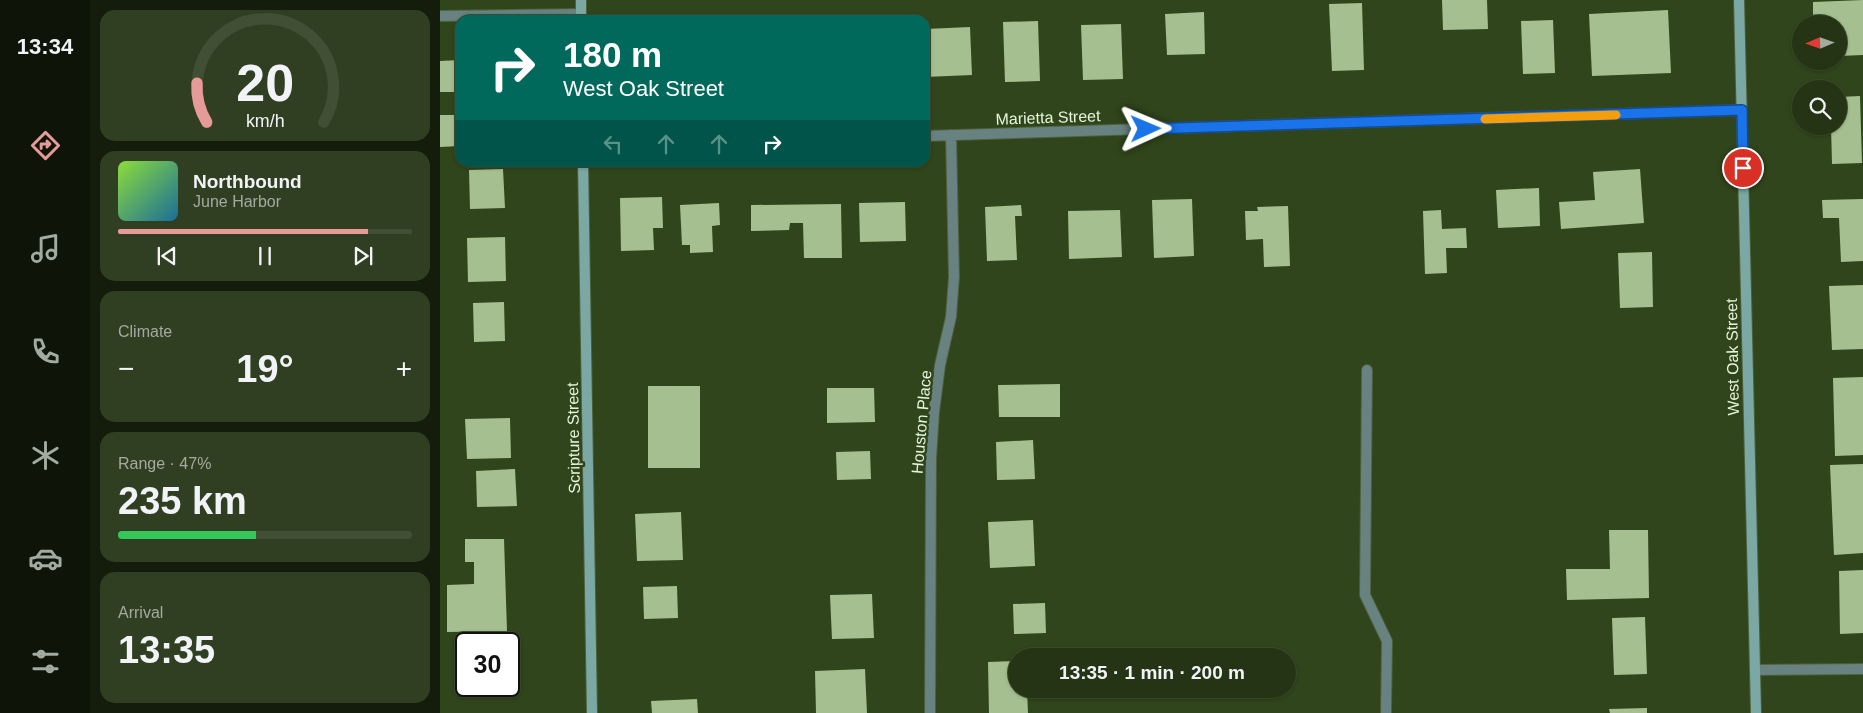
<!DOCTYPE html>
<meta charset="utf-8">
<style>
body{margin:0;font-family:Arial,sans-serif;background:#303f22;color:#f1f3f6;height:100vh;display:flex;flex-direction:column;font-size:19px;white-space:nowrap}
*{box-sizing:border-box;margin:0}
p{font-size:16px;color:#a3aaa0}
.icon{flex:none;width:28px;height:28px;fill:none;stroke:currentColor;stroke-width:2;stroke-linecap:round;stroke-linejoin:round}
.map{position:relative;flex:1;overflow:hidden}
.drawer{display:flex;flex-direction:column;gap:10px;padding:10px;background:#141d0b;width:350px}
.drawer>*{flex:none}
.guide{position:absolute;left:15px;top:15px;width:475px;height:152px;border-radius:15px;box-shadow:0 1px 4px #0004,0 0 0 1px #414f34;background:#00695c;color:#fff;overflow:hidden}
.needle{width:32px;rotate:268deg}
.tools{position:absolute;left:1352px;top:15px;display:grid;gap:10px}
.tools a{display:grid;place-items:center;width:55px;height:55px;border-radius:50%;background:#243414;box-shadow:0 1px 4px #0004,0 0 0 1px #414f34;font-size:25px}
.speed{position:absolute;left:15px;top:632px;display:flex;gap:10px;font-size:25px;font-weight:700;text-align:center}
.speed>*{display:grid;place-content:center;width:65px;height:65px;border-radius:50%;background:#243414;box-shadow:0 1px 4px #0004,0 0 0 1px #414f34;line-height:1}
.speed .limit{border:2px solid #111;border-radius:8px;background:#fff;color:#111}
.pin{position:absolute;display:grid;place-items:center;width:42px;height:42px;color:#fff;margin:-21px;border:2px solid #fff;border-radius:50%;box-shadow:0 1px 5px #0007}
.me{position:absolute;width:55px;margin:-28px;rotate:89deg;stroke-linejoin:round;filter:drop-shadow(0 0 4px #0008)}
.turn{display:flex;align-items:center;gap:18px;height:105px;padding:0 25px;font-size:22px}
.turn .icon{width:65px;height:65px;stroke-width:2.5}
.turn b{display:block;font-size:35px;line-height:42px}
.lanes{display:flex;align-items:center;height:48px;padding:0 25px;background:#0003;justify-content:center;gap:25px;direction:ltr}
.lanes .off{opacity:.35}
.big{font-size:38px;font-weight:700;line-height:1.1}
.drawer .tile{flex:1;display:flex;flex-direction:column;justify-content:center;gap:8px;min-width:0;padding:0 18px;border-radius:15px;background:#303f22}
.drawer .dial{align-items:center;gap:0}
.dial svg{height:130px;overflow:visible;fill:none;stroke:#414f34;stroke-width:7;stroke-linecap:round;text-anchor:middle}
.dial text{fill:#f1f3f6;stroke:none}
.song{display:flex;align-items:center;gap:15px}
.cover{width:60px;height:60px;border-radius:8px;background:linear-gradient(135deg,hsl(90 70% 55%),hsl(200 70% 35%))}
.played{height:5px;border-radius:2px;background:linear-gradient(90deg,#e69b98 85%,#414f34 85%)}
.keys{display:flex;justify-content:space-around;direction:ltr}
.heat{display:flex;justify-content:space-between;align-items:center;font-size:28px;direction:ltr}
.charge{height:8px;border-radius:4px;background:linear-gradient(90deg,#34c759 47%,#414f34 0)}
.trip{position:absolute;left:568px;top:648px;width:288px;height:50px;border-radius:25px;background:#243414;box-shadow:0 1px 4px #0004,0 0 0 1px #414f34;font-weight:700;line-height:50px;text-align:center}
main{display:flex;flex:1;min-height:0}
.menu{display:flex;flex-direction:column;width:90px;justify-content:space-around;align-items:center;background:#0e1508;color:#a3aaa0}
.menu .icon{width:35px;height:35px}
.menu .on{color:#e69b98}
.menu b{font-size:22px;color:#f1f3f6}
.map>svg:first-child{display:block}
.building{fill:#a6bf90}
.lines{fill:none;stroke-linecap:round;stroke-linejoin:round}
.lane-casing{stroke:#4d613a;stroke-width:12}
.street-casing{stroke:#4d613a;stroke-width:12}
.secondary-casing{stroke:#4d613a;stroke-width:12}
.lane{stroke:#678280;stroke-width:10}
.street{stroke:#678280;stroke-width:10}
.secondary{stroke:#7ba8a5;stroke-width:10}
.route-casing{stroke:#114b97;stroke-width:12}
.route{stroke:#1a73e8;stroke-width:9}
.slow{stroke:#f59e0b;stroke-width:9}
.labels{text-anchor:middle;stroke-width:5;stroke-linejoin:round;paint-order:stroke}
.street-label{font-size:16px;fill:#e7f5dc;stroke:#30451b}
</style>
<main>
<nav class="menu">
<b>13:34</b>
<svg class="icon on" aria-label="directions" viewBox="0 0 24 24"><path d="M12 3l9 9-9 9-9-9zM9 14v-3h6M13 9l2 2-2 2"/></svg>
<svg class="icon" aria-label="music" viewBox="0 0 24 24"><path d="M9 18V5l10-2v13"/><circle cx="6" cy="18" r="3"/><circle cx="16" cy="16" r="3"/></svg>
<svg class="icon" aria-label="phone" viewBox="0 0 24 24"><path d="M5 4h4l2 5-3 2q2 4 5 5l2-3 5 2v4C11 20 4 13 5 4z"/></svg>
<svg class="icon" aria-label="climate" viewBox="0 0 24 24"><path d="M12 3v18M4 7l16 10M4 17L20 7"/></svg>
<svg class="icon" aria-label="car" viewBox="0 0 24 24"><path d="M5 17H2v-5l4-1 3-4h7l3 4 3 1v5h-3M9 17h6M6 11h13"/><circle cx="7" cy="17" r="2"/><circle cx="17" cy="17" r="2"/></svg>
<svg class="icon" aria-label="filters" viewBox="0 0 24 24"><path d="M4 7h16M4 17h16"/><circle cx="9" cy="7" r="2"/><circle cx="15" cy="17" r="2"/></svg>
</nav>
<section class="drawer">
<div class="tile dial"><svg viewBox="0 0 100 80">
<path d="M14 69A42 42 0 1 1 86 69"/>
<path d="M14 69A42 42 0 0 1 8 45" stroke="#e69b98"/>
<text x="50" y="56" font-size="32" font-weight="700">20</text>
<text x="50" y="72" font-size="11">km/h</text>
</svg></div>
<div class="tile">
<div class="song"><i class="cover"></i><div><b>Northbound</b><p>June Harbor</p></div></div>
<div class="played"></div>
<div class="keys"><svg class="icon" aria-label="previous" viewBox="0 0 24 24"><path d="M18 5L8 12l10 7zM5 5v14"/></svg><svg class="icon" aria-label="pause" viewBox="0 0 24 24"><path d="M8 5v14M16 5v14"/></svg><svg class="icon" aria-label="next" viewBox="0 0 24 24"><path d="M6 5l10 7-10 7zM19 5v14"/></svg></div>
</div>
<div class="tile"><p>Climate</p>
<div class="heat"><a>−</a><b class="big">19°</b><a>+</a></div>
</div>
<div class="tile"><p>Range · 47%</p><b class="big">235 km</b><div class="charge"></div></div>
<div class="tile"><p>Arrival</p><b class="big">13:35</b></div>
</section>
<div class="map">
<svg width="1423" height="713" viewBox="0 0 1423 713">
<rect width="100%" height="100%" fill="#30451b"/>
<!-- building -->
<path class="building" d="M1002,0h45l1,29 -45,1z
M1423,0v55l-24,1v-32h-26v-22z
M922,3l2,67 -32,1 -3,-67z
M1228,10l3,63 -79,3 -3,-62z
M764,12l1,42 -38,1 -2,-41z
M1113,20l2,53 -32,1 -2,-53z
M598,21l2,60 -35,1 -2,-60z
M681,24l2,55 -40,1 -2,-55z
M530,27l2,48 -47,2v-48z
M20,60v32h-20v-31z
M1420,96l2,67 -30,1 -1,-38h8v-29z
M0,115h20v31l-20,1z
M63,169l2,39 -35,1 -1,-39z
M1200,169l4,54 -83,6 -2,-27 36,-2 -2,-28z
M1099,188l1,38 -42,2 -2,-38z
M222,197l1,31h-10l1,22 -33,1 -1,-53z
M752,199l2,57 -40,2 -2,-58z
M1423,199v62l-22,1 -2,-44h-16l-1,-18z
M465,202l1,39 -46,1 -1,-39z
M279,203l1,22 -8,1 1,26 -23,1v-8h-8l-2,-40z
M401,204l1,54h-38l-1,-35h-13l-1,7 -38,1v-26z
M581,205l1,11h-7l2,44 -30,1 -2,-54z
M848,206l2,60 -26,1 -1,-28 -17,1 -1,-29h13l-1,-4z
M680,210l2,47 -53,2 -1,-48z
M1001,210l1,19 24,-1 1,20h-21l1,25 -22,1 -2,-63z
M65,237l1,44 -38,1 -1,-44z
M1212,252l1,55 -33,1 -2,-55z
M1423,285v64l-31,1 -3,-64z
M64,302l1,39 -31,1 -1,-39z
M1423,377v78l-28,1 -2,-78z
M620,384v33h-61l-1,-32z
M208,386h52v82h-52z
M387,388h47l1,34 -48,1z
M70,418l1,40 -44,1 -2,-40z
M593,440l2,39 -38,1 -1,-38z
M430,451l1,28 -34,1 -1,-28z
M1423,464v89l-29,2 -4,-90z
M75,469l2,37 -40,1 -1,-36z
M241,512l2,48 -46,1 -2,-47z
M593,520l2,46 -45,2 -2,-46z
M1169,530h39l1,68 -82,2 -1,-31h44z
M25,539h39l3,92 -60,1v-47l27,-1v-22h-9z
M1423,570v63l-23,1 -1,-63z
M237,586l1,32 -34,1 -1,-32z
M432,594l2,44 -42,1 -2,-44z
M605,603l1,30 -32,1 -1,-30z
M1205,617l2,57 -33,1 -2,-57z
M576,661v28h11l1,24h-39l-1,-51z
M425,669l2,44h-51l-1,-42z
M257,699l1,14h-46l-1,-12z
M1207,708v5h-37l-1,-4z"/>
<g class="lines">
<defs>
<path id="lane" d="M927,370l-2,225 22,46 -1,72"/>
<path id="street" d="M0,16l141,-2
M485,136l817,-26
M1315,670l108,-1
M490,713l1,-255 3,-46 6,-47 11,-48 3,-40 -3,-142"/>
<path id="secondary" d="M141,0v20
M1299,0l17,713
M143,162l9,551"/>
</defs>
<!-- lane casing -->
<use href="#lane" class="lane-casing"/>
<!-- street casing -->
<use href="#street" class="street-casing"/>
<!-- secondary casing -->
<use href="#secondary" class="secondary-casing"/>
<!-- lane -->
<use href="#lane" class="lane"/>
<!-- street -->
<use href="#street" class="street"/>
<!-- secondary -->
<use href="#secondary" class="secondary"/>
</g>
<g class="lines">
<defs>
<path id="route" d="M706,129l596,-19 1,58"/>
</defs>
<!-- route casing -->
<use href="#route" class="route-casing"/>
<!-- route -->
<use href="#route" class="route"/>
<!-- slow -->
<path class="slow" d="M1045,119l131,-4"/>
</g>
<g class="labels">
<!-- street labels -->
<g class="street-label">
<text transform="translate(608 117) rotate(-2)" y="6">Marietta Street</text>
<text transform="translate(1292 357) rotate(-91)" y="6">West Oak Street</text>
<text transform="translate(481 422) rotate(-85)" y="6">Houston Place</text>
<text transform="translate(133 438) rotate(-91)" y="6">Scripture Street</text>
</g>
</g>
</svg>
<div class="tools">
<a><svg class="needle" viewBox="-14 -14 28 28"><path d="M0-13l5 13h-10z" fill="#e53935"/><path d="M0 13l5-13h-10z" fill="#a3aaa0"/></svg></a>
<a><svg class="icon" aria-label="search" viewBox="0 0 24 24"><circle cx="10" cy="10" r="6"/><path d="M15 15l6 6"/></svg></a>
</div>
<div class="speed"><div class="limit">30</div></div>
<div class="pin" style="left:1303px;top:168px;background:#d93025"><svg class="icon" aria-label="arrive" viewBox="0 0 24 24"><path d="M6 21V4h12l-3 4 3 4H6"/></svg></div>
<svg class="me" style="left:706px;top:129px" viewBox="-20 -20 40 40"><path d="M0-17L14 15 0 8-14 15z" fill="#1a73e8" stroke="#fff" stroke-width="4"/></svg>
<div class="trip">13:35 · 1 min · 200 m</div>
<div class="guide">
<div class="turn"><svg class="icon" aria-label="right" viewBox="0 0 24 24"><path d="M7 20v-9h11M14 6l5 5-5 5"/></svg><div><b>180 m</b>West Oak Street</div></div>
<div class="lanes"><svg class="icon off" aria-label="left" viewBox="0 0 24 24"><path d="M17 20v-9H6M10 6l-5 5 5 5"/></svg><svg class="icon off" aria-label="ahead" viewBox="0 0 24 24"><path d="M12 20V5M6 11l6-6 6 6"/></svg><svg class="icon off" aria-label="ahead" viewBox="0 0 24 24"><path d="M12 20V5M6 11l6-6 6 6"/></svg><svg class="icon" aria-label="right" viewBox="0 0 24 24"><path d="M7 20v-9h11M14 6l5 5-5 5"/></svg></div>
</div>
</div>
</main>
